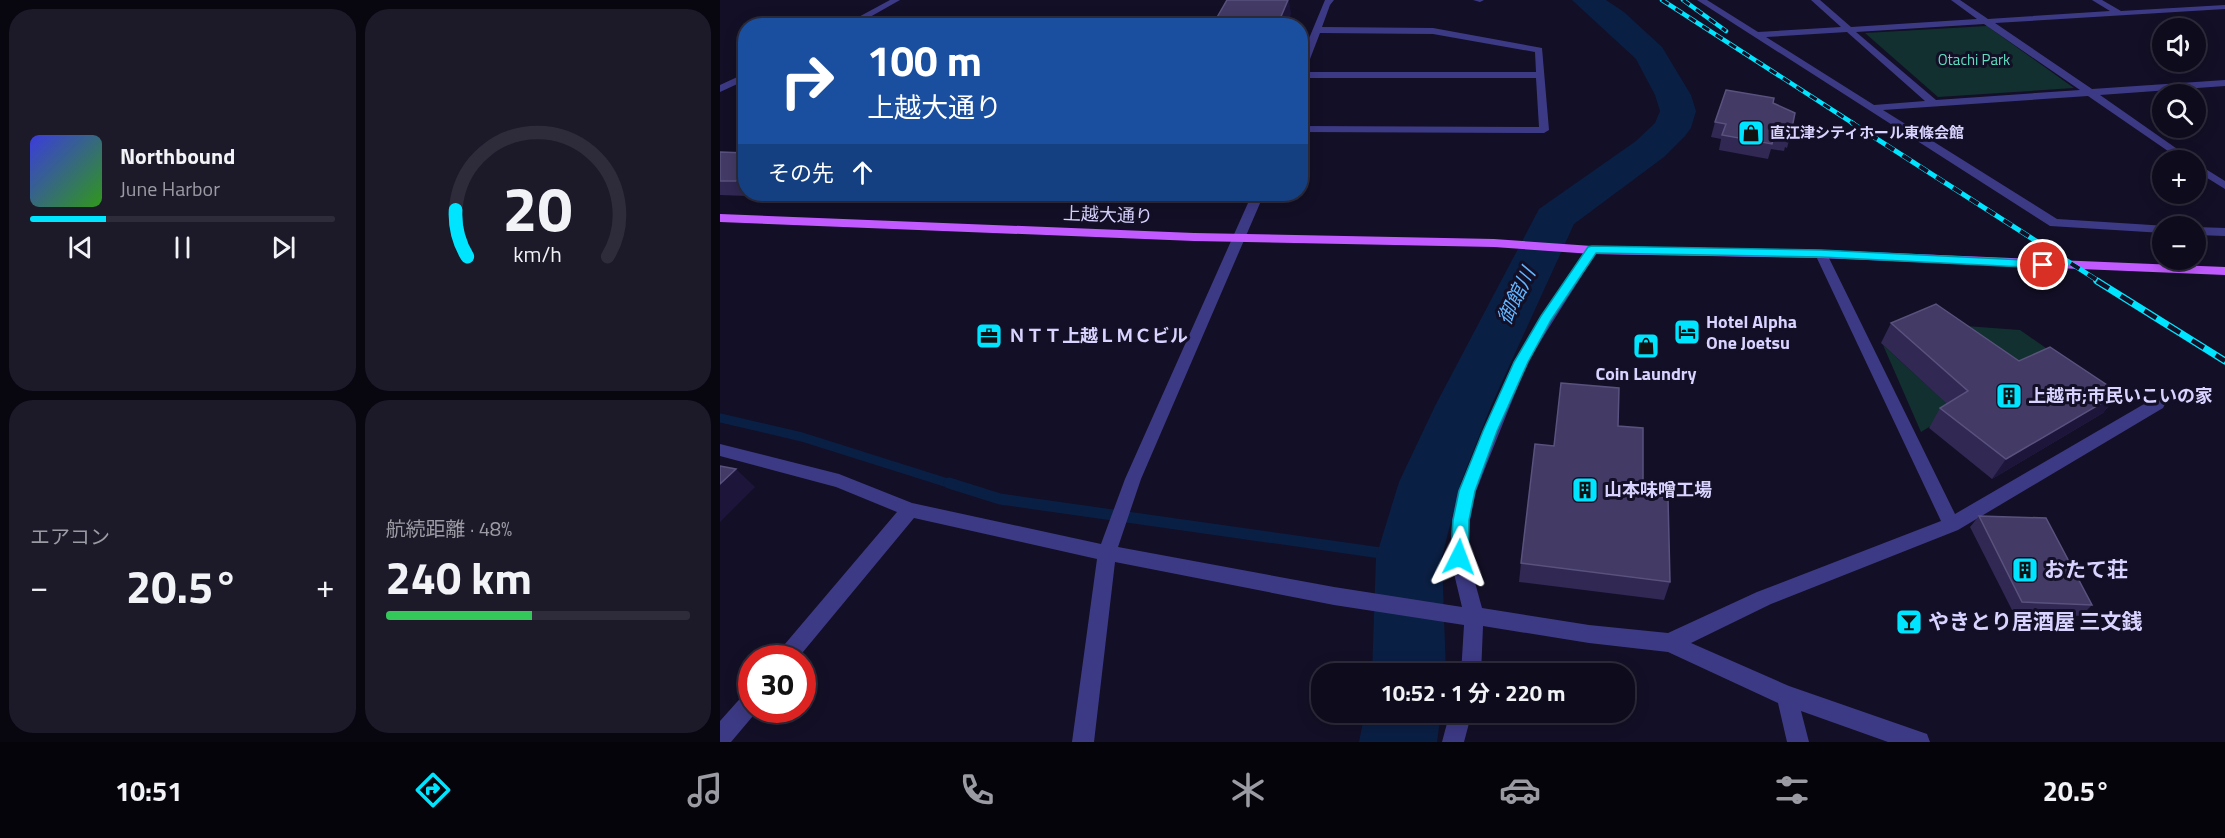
<!DOCTYPE html>
<html lang="ja">
<meta charset="utf-8">
<style>
body{margin:0;font-family:"Titillium Web","Noto Sans JP",sans-serif;background:#1c1929;color:#f1f3f6;height:100vh;display:flex;flex-direction:column;font-size:22px;white-space:nowrap}
*{box-sizing:border-box;margin:0}
p{font-size:20px;color:#9b9ba3}
.icon{flex:none;width:33px;height:33px;fill:none;stroke:currentColor;stroke-width:2;stroke-linecap:round;stroke-linejoin:round}
.map{position:relative;flex:1;overflow:hidden}
.side{display:flex;flex-direction:column;gap:9px;padding:9px;background:#08060f;width:720px}
.side>*{flex:none}
.guide{position:absolute;left:18px;top:18px;width:570px;height:183px;border-radius:24px;box-shadow:0 3px 15px #0003,0 0 0 2px #2e2b3b;background:#1a4fa0;color:#fff;overflow:hidden}
.fabs{position:absolute;left:1432px;top:18px;display:grid;gap:12px}
.fabs a{display:grid;place-items:center;width:54px;height:54px;border-radius:50%;background:#0e0b1c;box-shadow:0 3px 15px #0003,0 0 0 2px #2e2b3b;font-size:30px}
.speed{position:absolute;left:18px;top:645px;display:flex;gap:12px;font-size:30px;font-weight:700;text-align:center}
.speed>*{display:grid;place-content:center;width:78px;height:78px;border-radius:50%;background:#0e0b1c;box-shadow:0 3px 15px #0003,0 0 0 2px #2e2b3b;line-height:1}
.speed .limit{border:9px solid #d22;background:#fff;color:#111}
.pin{position:absolute;display:grid;place-items:center;width:51px;height:51px;color:#fff;margin:-26px;border:3px solid #fff;border-radius:50%;box-shadow:0 2px 6px #0007}
.me{position:absolute;width:66px;margin:-33px;rotate:3deg;stroke-linejoin:round;filter:drop-shadow(0 0 4px #0008)}
.turn{display:flex;align-items:center;gap:21px;height:126px;padding:0 30px;font-size:27px}
.turn .icon{width:78px;height:78px;stroke-width:2.5}
.turn b{display:block;font-size:42px;line-height:51px}
.then{display:flex;align-items:center;height:57px;padding:0 30px;background:#0003;gap:12px;font-size:22px}
.big{font-size:45px;font-weight:700;line-height:1.1}
.side .tile{flex:1;display:flex;flex-direction:column;justify-content:center;gap:9px;min-width:0;padding:0 21px;border-radius:24px;background:#1c1929}
.side .dial{align-items:center;gap:0}
.dial svg{height:156px;overflow:visible;fill:none;stroke:#2e2b3b;stroke-width:7;stroke-linecap:round;text-anchor:middle}
.dial text{fill:#f1f3f6;stroke:none}
.song{display:flex;align-items:center;gap:18px}
.cover{width:72px;height:72px;border-radius:9px;background:linear-gradient(135deg,hsl(240 70% 55%),hsl(110 70% 35%))}
.played{height:6px;border-radius:3px;background:linear-gradient(90deg,#00e5ff 25%,#2e2b3b 25%)}
.keys{display:flex;justify-content:space-around;direction:ltr}
.heat{display:flex;justify-content:space-between;align-items:center;font-size:33px;direction:ltr}
.charge{height:9px;border-radius:4px;background:linear-gradient(90deg,#34c759 48%,#2e2b3b 0)}
.side .tiles{flex:1;display:grid;gap:9px;grid-template-columns:repeat(2,1fr)}
.trip{position:absolute;left:591px;top:663px;width:324px;height:60px;border-radius:24px;background:#0e0b1c;box-shadow:0 3px 15px #0003,0 0 0 2px #2e2b3b;font-weight:700;line-height:60px;text-align:center}
.tab-bar{display:flex;height:96px;justify-content:space-around;align-items:center;background:#06040b;color:#9b9ba3}
.tab-bar .icon{width:42px;height:42px}
.tab-bar .on{color:#00e5ff}
.tab-bar b{font-size:27px;color:#f1f3f6}
main{display:flex;flex:1;min-height:0}
.map>svg:first-child{display:block}
.green{fill:#12302f}
.lines{fill:none;stroke-linecap:round;stroke-linejoin:round}
.stream-far1{stroke:#0a1f44;stroke-width:9}
.stream{stroke:#0a1f44;stroke-width:11}
.river{fill:#0a1f44;fill-rule:evenodd}
.minor{fill:#3d3a85;fill-rule:evenodd}
.major{fill:#c25bff;fill-rule:evenodd}
.rail-far2-casing{stroke:#00e5ff;stroke-width:4.5}
.rail-far1-casing{stroke:#00e5ff;stroke-width:5}
.rail-casing{stroke:#00e5ff;stroke-width:7}
.rail-far2{stroke:#130f26;stroke-width:3;stroke-dasharray:8;stroke-linecap:butt}
.rail-far1{stroke:#130f26;stroke-width:4;stroke-dasharray:10;stroke-linecap:butt}
.rail{stroke:#130f26;stroke-width:4.5;stroke-dasharray:14;stroke-linecap:butt}
.wall{fill:#312854}
.shaded-wall{fill:#1d163a}
.building{fill:#433a66;stroke:#5a527e;stroke-width:1.5}
.route{fill:#00e5ff;stroke:#0095a6;stroke-width:1.5}
.labels{text-anchor:middle;stroke-width:6;stroke-linejoin:round;paint-order:stroke}
.far-park-label{font-size:15px;fill:#5fe0c0;stroke:#130f26}
.far-poi-label{font-size:15px;font-weight:bold;fill:#d9d4ff;stroke:#130f26;text-anchor:start}
.street-label{font-size:18px;fill:#d9d4ff;stroke:#130f26}
.poi-label{font-size:18px;font-weight:bold;fill:#d9d4ff;stroke:#130f26;text-anchor:start}
.water-label{font-size:20px;font-style:italic;fill:#62b6ff;stroke:#130f26}
.near-poi-label{font-size:21px;font-weight:bold;fill:#d9d4ff;stroke:#130f26;text-anchor:start}
</style>
<main>
<section class="side">
<div class="tiles">
<div class="tile">
<div class="song"><i class="cover"></i><div><b>Northbound</b><p>June Harbor</p></div></div>
<div class="played"></div>
<div class="keys"><svg class="icon" aria-label="previous" viewBox="0 0 24 24"><path d="M18 5L8 12l10 7zM5 5v14"/></svg><svg class="icon" aria-label="pause" viewBox="0 0 24 24"><path d="M8 5v14M16 5v14"/></svg><svg class="icon" aria-label="next" viewBox="0 0 24 24"><path d="M6 5l10 7-10 7zM19 5v14"/></svg></div>
</div>
<div class="tile dial"><svg viewBox="0 0 100 80">
<path d="M14 69A42 42 0 1 1 86 69"/>
<path d="M14 69A42 42 0 0 1 8 45" stroke="#00e5ff"/>
<text x="50" y="56" font-size="32" font-weight="700">20</text>
<text x="50" y="72" font-size="11">km/h</text>
</svg></div>
<div class="tile"><p>エアコン</p>
<div class="heat"><a>−</a><b class="big">20.5°</b><a>+</a></div>
</div>
<div class="tile"><p>航続距離 · 48%</p><b class="big">240 km</b><div class="charge"></div></div>
</div>
</section>
<div class="map">
<svg width="1505" height="742" viewBox="0 0 1505 742">
<rect width="100%" height="100%" fill="#130f26"/>
<!-- green -->
<path class="green" d="M1267,26l87,62 -136,9 -73,-64z
M1205,323l95,7 46,32 -61,18z
M1163,345l72,66 -34,21z"/>
<g class="lines">
<!-- stream-far1 -->
<path class="stream-far1" d="M0,418l82,19 152,48"/>
<!-- stream -->
<path class="stream" d="M229,483l51,16 409,58"/>
<!-- river -->
<path class="river" d="M852,0h34l18,12 38,35 29,48 5,16 -5,17 -6,8 -21,21 -90,67 -83,182 -30,76 -19,75 4,117h-74l4,-117 23,-75 36,-76 104,-197 97,-68 19,-18 5,-12 -5,-16 -19,-36z
M645,712h76l-4,30h-78z"/>
<!-- minor -->
<path class="minor" d="M170,0h10l-46,26h-12z
M605,0h9l-4,5 -8,22 111,1 109,20 7,82 -5,3 -244,-1v-6l239,1 -3,-49h-236v-18zM600,33l113,1 102,18 1,20h-231z
M753,0h11l-4,2z
M977,0h10l51,32 83,-5 -30,-27h9l31,27 126,-8 -26,-19h9l28,19 122,-8 -18,-11h10l19,11 104,-6v4l-230,14 97,66 133,-9v6l-125,9 93,65h-12l-93,-64 -205,14 174,109 110,7h-4v7l-113,-7zM1264,24l96,66 -144,10 -80,-68zM1127,32l78,69 -51,4 -108,-68z
M26,73v7l-26,12v-7z
M1476,163l29,18v8l-29,-18z
M532,194h12l-123,285 -23,68 216,40 128,20 -12,-50 2,-37 6,-29 56,-130 72,-111 6,-4 6,4 -70,111 -52,130 -6,29 -2,37 14,51 107,17 79,8 89,-41 184,-71 -126,-267 1,-3h10l1,3 128,260 196,-114h12l2,4 -2,4 -205,122 -187,74 -80,39 98,43 138,48 3,8h-42l-87,-31 8,31h-22l-9,-39 -110,-51 -79,-9 -106,-17 -2,48h-20l3,-49 -130,-20 -219,-43 -21,180h-22l25,-183 -183,-41 -116,140h-22l3,-7 118,-139 -61,-25 -116,-31v-12l119,30 73,29 189,41 24,-65z
M1476,227l29,1v8l-29,-1z
M32,690v20h6l-27,32h-11v-21l25,-28z
M730,712h22l-8,30h-22z"/>
<!-- major -->
<path class="major" d="M0,214l474,19 300,6 98,7 229,4 404,17v8l-404,-17 -229,-4 -98,-7 -300,-6 -474,-19z"/>
<defs>
<path id="rail-far2" d="M942,0l192,124
M963,0l43,31"/>
<path id="rail-far1" d="M1132,123l248,159"/>
<path id="rail" d="M1377,281l128,80"/>
</defs>
<!-- rail-far2 casing -->
<use href="#rail-far2" class="rail-far2-casing"/>
<!-- rail-far1 casing -->
<use href="#rail-far1" class="rail-far1-casing"/>
<!-- rail casing -->
<use href="#rail" class="rail-casing"/>
<!-- rail-far2 -->
<use href="#rail-far2" class="rail-far2"/>
<!-- rail-far1 -->
<use href="#rail-far1" class="rail-far1"/>
<!-- rail -->
<use href="#rail" class="rail"/>
</g>
<!-- wall -->
<path class="wall" d="M1053,103l18,30 -4,15 -2,-1 -1,4 -13,-2 -3,10 -49,-9 2,-11 -10,-2 4,-15z
M0,152l26,42h5l-4,2 -27,-1z
M1171,323l128,38 100,32 -16,20 -111,66 -63,-51 11,-20 7,-4 -66,-61z
M898,426l25,69 27,87 -6,18 -145,-18 2,-19 33,-117z
M1259,516l113,89 -11,11 -68,-4 -43,-85z"/>
<!-- shaded-wall -->
<path class="shaded-wall" d="M568,0h1l2,14 -4,12h-10z
M26,174v20h5l-4,2 -11,-15z
M1399,393l-16,20 -111,66 14,-20z
M16,469l19,18 -35,35v-38z"/>
<!-- building -->
<path class="building" d="M507,0h61l-11,26h-65z
M1006,90l48,8 -1,5 22,10 -4,20h-2l-1,4 -14,-3 -2,10 -50,-9 4,-11 -11,-2z
M0,152l26,1v21l-10,7h-16z
M1216,304l83,57 31,-14 69,46 -113,66 -66,-51 28,-17 -77,-68z
M841,383l58,5 -1,38 25,2v67l25,3 2,84 -149,-19 14,-119 19,2z
M0,466l16,3 -16,15z
M1259,516l67,2 46,87 -70,-3z"/>
<!-- route -->
<path class="route" d="M872,246l229,4 222,11 6,4 -6,3 -222,-11 -225,-4 -45,67 -23,42 -31,69 -22,60 -6,29 -1,37 -3,5 -6,2 -6,-2 -2,-5 2,-37 6,-29 24,-60 31,-69 27,-46 47,-69z"/>
<!-- icons -->
<defs>
<symbol id="shop-square" viewBox="-11 -11 22 22"><rect x="-9" y="-9" width="18" height="18" rx="4" fill="#00e5ff" stroke="#130f26"/><path d="M-5-2.5h2.3a2.7 3.5 0 0 1 5.4 0H5L5.5 6h-11ZM-1.5-2.5h3a1.5 2.3 0 0 0-3 0Z" fill="#111"/></symbol>
<symbol id="hotel-square" viewBox="-11 -11 22 22"><rect x="-9" y="-9" width="18" height="18" rx="4" fill="#00e5ff" stroke="#130f26"/><path d="M-6-4.5h1.5V1H6V5H4.5V3h-9V5H-6ZM-4 0a1.8 1.8 0 1 1 3.6 0ZM.5 0V-2.5h3Q6-2.5 6 0Z" fill="#111"/></symbol>
<symbol id="office-square" viewBox="-11 -11 22 22"><rect x="-9" y="-9" width="18" height="18" rx="4" fill="#00e5ff" stroke="#130f26"/><path d="M-6-3h4V-5.5h4V-3h4V5H-6ZM-1-4.5V-3h2v-1.5ZM-6 0V1H6V0Z" fill="#111"/></symbol>
<symbol id="building-square" viewBox="-11 -11 22 22"><rect x="-9" y="-9" width="18" height="18" rx="4" fill="#00e5ff" stroke="#130f26"/><path d="M-4-6H4V6H1V3H-1V6H-4ZM-2.5-4.3h1.7v1.8h-1.7ZM.8-4.3h1.7v1.8H.8ZM-2.5-1h1.7V.8h-1.7ZM.8-1h1.7V.8H.8Z" fill="#111"/></symbol>
<symbol id="bar-square" viewBox="-11 -11 22 22"><rect x="-9" y="-9" width="18" height="18" rx="4" fill="#00e5ff" stroke="#130f26"/><path d="M-6-5H6L.8 .8V4.5H3.5V6h-7V4.5H-.8V.8Z" fill="#111"/></symbol>
</defs>
<g fill-rule="evenodd">
<use href="#shop-square" x="1016" y="118" width="30" height="30"/>
<use href="#hotel-square" x="952" y="317" width="30" height="30"/>
<use href="#office-square" x="254" y="321" width="30" height="30"/>
<use href="#shop-square" x="911" y="331" width="30" height="30"/>
<use href="#building-square" x="1274" y="381" width="30" height="30"/>
<use href="#building-square" x="850" y="475" width="30" height="30"/>
<use href="#building-square" x="1290" y="555" width="30" height="30"/>
<use href="#bar-square" x="1174" y="607" width="30" height="30"/>
</g>
<g class="labels">
<!-- far-park labels -->
<g class="far-park-label">
<text x="1254" y="65">Otachi Park</text>
</g>
<!-- far-poi labels -->
<g class="far-poi-label">
<text x="1050" y="138">直江津シティホール東條会館</text>
</g>
<!-- street labels -->
<g class="street-label">
<text transform="translate(388 215) rotate(2)" y="6">上越大通り</text>
</g>
<!-- poi labels -->
<g class="poi-label">
<text x="986" y="328">Hotel Alpha<tspan x="986" dy="21">One Joetsu</tspan></text>
<text x="288" y="342">ＮＴＴ上越ＬＭＣビル</text>
<text x="926" y="380" text-anchor="middle">Coin Laundry</text>
<text x="1308" y="402">上越市;市民いこいの家</text>
<text x="884" y="496">山本味噌工場</text>
</g>
<!-- water labels -->
<g class="water-label">
<text transform="translate(796 296) rotate(-64)" y="7">御館川</text>
</g>
<!-- near-poi labels -->
<g class="near-poi-label">
<text x="1324" y="577">おたて荘</text>
<text x="1208" y="629">やきとり居酒屋 三文銭</text>
</g>
</g>
</svg>
<div class="fabs">
<a><svg class="icon" aria-label="sound" viewBox="0 0 24 24"><path d="M4 9h4l5-4v14l-5-4H4zM17 9q2 3 0 6"/></svg></a>
<a><svg class="icon" aria-label="search" viewBox="0 0 24 24"><circle cx="10" cy="10" r="6"/><path d="M15 15l6 6"/></svg></a>
<a>+</a>
<a>−</a>
</div>
<div class="speed"><div class="limit">30</div></div>
<div class="pin" style="left:1323px;top:265px;background:#d93025"><svg class="icon" aria-label="arrive" viewBox="0 0 24 24"><path d="M6 21V4h12l-3 4 3 4H6"/></svg></div>
<svg class="me" style="left:739px;top:557px" viewBox="-20 -20 40 40"><path d="M0-17L14 15 0 8-14 15z" fill="#00e5ff" stroke="#fff" stroke-width="4"/></svg>
<div class="trip">10:52 · 1 分 · 220 m</div>
<div class="guide">
<div class="turn"><svg class="icon" aria-label="right" viewBox="0 0 24 24"><path d="M7 20v-9h11M14 6l5 5-5 5"/></svg><div><b>100 m</b>上越大通り</div></div>
<div class="then">その先<svg class="icon" aria-label="ahead" viewBox="0 0 24 24"><path d="M12 20V5M6 11l6-6 6 6"/></svg></div>
</div>
</div>
</main>
<nav class="tab-bar">
<b>10:51</b>
<svg class="icon on" aria-label="directions" viewBox="0 0 24 24"><path d="M12 3l9 9-9 9-9-9zM9 14v-3h6M13 9l2 2-2 2"/></svg>
<svg class="icon" aria-label="music" viewBox="0 0 24 24"><path d="M9 18V5l10-2v13"/><circle cx="6" cy="18" r="3"/><circle cx="16" cy="16" r="3"/></svg>
<svg class="icon" aria-label="phone" viewBox="0 0 24 24"><path d="M5 4h4l2 5-3 2q2 4 5 5l2-3 5 2v4C11 20 4 13 5 4z"/></svg>
<svg class="icon" aria-label="climate" viewBox="0 0 24 24"><path d="M12 3v18M4 7l16 10M4 17L20 7"/></svg>
<svg class="icon" aria-label="car" viewBox="0 0 24 24"><path d="M5 17H2v-5l4-1 3-4h7l3 4 3 1v5h-3M9 17h6M6 11h13"/><circle cx="7" cy="17" r="2"/><circle cx="17" cy="17" r="2"/></svg>
<svg class="icon" aria-label="filters" viewBox="0 0 24 24"><path d="M4 7h16M4 17h16"/><circle cx="9" cy="7" r="2"/><circle cx="15" cy="17" r="2"/></svg>
<b>20.5°</b>
</nav>
